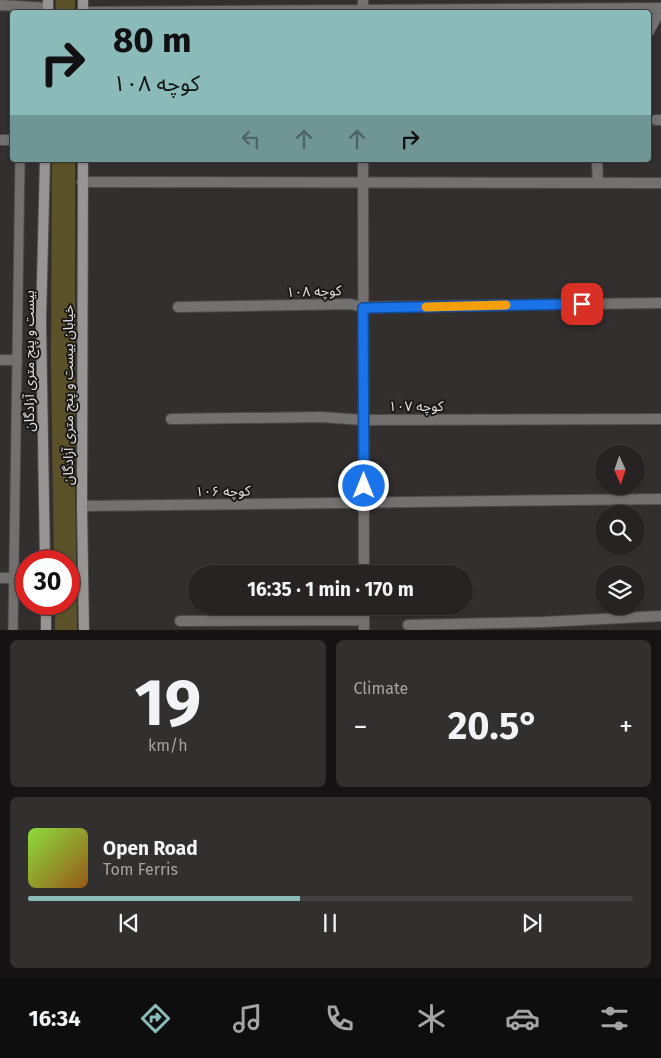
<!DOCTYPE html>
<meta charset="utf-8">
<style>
body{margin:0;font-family:"Fira Sans","Noto Sans Arabic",sans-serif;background:#322f2f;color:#f1f3f6;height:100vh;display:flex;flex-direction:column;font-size:19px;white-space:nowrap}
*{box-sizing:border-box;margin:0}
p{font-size:16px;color:#a4a4a5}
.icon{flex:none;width:28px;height:28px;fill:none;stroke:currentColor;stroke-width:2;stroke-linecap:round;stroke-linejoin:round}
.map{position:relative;height:630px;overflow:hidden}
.details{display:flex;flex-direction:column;gap:10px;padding:10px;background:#151313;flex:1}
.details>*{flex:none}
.top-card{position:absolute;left:10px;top:10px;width:641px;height:152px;border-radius:5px;box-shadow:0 1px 4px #0004,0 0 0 1px #424040;background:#8bbbb9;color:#111;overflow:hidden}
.needle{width:32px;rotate:177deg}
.controls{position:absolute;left:595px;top:445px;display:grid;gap:10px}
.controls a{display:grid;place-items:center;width:50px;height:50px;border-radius:50%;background:#262322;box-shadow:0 1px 4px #0004,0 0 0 1px #424040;font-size:25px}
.speed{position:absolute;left:15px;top:550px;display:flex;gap:10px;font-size:25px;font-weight:700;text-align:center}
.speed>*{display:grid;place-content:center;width:65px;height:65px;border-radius:50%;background:#262322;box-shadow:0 1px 4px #0004,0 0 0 1px #424040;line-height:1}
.speed .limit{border:8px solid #d22;background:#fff;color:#111}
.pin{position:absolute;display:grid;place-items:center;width:42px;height:42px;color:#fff;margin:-21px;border-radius:10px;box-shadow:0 2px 8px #0006}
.me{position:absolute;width:55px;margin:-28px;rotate:0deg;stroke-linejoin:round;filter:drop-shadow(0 0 4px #0008)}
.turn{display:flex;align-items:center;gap:18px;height:105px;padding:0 20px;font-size:22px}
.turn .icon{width:65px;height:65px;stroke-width:2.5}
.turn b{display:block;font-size:35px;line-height:42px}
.lanes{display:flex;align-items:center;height:48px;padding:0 20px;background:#0003;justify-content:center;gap:25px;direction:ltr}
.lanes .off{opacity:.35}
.big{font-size:38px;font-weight:700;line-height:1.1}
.details .tile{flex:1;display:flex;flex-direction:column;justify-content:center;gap:8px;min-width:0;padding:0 18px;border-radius:8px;background:#322f2f}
.details .dial{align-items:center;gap:0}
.dial b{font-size:65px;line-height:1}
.song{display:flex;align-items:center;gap:15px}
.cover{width:60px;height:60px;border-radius:8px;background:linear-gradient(135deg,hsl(90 70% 55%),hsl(30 70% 35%))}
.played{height:5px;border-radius:2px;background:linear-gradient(90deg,#8bbbb9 45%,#424040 45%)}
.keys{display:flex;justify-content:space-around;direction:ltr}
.heat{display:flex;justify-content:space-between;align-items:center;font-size:28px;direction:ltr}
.details .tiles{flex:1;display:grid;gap:10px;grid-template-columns:1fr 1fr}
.tile:last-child{grid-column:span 2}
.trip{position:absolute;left:188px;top:565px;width:285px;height:50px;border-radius:25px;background:#262322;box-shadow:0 1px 4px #0004,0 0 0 1px #424040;font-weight:700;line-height:50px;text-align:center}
.tabs{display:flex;height:80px;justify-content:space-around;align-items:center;background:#0f0e0e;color:#a4a4a5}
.tabs .icon{width:35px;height:35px}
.tabs .active{color:#8bbbb9}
.tabs b{font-size:22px;color:#f1f3f6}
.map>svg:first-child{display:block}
.green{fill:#5c5229}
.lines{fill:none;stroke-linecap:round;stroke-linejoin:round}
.lane-casing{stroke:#4f4b4b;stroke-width:11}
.street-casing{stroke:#4f4b4b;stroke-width:12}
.secondary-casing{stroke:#4f4b4b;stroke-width:12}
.lane{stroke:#72716f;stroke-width:9}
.street{stroke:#72716f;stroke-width:10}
.secondary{stroke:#979593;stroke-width:10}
.route-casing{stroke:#114b97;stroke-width:12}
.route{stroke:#1a73e8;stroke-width:9}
.slow{stroke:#f59e0b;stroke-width:9}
.labels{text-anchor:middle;stroke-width:4;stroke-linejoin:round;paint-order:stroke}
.street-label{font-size:14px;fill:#e4e1e1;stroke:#191817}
</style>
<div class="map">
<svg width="661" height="631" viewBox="0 0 661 631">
<rect width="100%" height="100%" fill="#332f2e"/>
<!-- green -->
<path class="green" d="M56,0h19v12h-20z
M52,160h23v322l2,148h-22v-26h14v-43h-15l-3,-201z"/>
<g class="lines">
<defs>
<path id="lane" d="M13,631l7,-471"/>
<path id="street" d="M363,0v12
M0,5l48,3
M83,12l578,-4
M649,31l12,-22
M656,120h5
M0,140h12
M363,160l1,414
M597,160l1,23
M82,182l579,1
M178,307l172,-3 13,3 298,-4
M0,360h17
M171,419l150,-2 42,3 298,-1
M82,506l579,-7
M0,578h13
M364,606v25
M180,621l184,-1
M408,625l135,-3 118,-6"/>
<path id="secondary" d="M48,12v-12
M83,12v-12
M45,160l-4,161 4,240
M83,160l-1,346 2,125
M46,604v27"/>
</defs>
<!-- lane casing -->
<use href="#lane" class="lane-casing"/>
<!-- street casing -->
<use href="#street" class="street-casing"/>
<!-- secondary casing -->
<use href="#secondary" class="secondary-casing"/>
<!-- lane -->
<use href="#lane" class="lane"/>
<!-- street -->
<use href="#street" class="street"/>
<!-- secondary -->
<use href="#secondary" class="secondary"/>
</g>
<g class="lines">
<defs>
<path id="route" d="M364,486l-1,-178 219,-4"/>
</defs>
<!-- route casing -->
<use href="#route" class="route-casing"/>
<!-- route -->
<use href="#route" class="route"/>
<!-- slow -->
<path class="slow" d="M426,307l80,-2"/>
</g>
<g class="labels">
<!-- street labels -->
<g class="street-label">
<text transform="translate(314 291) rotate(-2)" y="5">۱۰۸ کوچه</text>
<text transform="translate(29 361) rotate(-90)" y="5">بیست و پنج متری آزادگان</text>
<text transform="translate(68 395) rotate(-90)" y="5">خیابان بیست و پنج متری آزادگان</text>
<text x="416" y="411">۱۰۷ کوچه</text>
<text transform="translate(223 491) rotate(-1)" y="5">۱۰۶ کوچه</text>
</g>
</g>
</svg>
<div class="controls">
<a><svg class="needle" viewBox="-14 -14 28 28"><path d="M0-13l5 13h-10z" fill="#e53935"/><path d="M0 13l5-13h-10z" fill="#a4a4a5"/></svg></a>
<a><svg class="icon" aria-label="search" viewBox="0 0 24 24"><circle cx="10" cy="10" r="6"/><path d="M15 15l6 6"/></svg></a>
<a><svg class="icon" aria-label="layers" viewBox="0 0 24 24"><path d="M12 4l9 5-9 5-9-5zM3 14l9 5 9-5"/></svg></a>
</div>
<div class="speed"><div class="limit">30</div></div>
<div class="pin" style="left:582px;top:304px;background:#d93025"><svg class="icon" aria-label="arrive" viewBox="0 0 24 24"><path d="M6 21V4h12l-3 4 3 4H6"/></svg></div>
<svg class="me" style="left:364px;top:486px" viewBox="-20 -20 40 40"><circle r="17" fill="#1a73e8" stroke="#fff" stroke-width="3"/><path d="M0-11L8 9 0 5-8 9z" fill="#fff"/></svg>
<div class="trip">16:35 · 1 min · 170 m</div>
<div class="top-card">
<div class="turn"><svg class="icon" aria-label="right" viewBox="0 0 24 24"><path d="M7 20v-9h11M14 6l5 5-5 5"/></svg><div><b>80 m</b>۱۰۸ کوچه</div></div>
<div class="lanes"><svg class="icon off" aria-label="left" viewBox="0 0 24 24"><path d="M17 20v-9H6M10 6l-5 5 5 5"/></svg><svg class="icon off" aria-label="ahead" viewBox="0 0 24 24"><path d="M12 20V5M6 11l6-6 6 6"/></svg><svg class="icon off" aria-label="ahead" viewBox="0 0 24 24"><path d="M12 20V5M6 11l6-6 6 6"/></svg><svg class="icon" aria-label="right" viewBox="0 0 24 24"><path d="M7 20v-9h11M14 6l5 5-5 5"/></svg></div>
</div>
</div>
<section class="details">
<div class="tiles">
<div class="tile dial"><b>19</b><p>km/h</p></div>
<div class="tile"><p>Climate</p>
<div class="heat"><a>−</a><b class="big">20.5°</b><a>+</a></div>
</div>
<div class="tile">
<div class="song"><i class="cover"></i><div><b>Open Road</b><p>Tom Ferris</p></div></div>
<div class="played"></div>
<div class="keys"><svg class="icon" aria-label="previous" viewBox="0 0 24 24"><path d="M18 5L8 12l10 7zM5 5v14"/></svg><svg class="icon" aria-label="pause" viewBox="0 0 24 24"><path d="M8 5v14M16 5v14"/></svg><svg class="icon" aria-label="next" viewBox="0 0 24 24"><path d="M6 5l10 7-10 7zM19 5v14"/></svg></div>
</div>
</div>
</section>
<nav class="tabs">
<b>16:34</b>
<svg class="icon active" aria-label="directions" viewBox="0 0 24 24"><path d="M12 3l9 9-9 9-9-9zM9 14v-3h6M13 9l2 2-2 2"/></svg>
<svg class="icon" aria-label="music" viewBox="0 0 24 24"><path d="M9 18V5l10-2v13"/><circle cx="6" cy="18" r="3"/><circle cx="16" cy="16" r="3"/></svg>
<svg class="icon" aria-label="phone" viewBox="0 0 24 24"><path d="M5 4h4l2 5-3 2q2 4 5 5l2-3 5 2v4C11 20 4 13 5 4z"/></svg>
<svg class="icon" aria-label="climate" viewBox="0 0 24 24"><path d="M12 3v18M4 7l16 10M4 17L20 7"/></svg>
<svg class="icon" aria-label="car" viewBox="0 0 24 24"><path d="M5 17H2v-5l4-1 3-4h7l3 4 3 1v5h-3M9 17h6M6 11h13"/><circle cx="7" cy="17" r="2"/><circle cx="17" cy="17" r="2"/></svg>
<svg class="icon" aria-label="filters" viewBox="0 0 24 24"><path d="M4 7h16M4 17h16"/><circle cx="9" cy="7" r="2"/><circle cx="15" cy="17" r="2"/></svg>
</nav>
